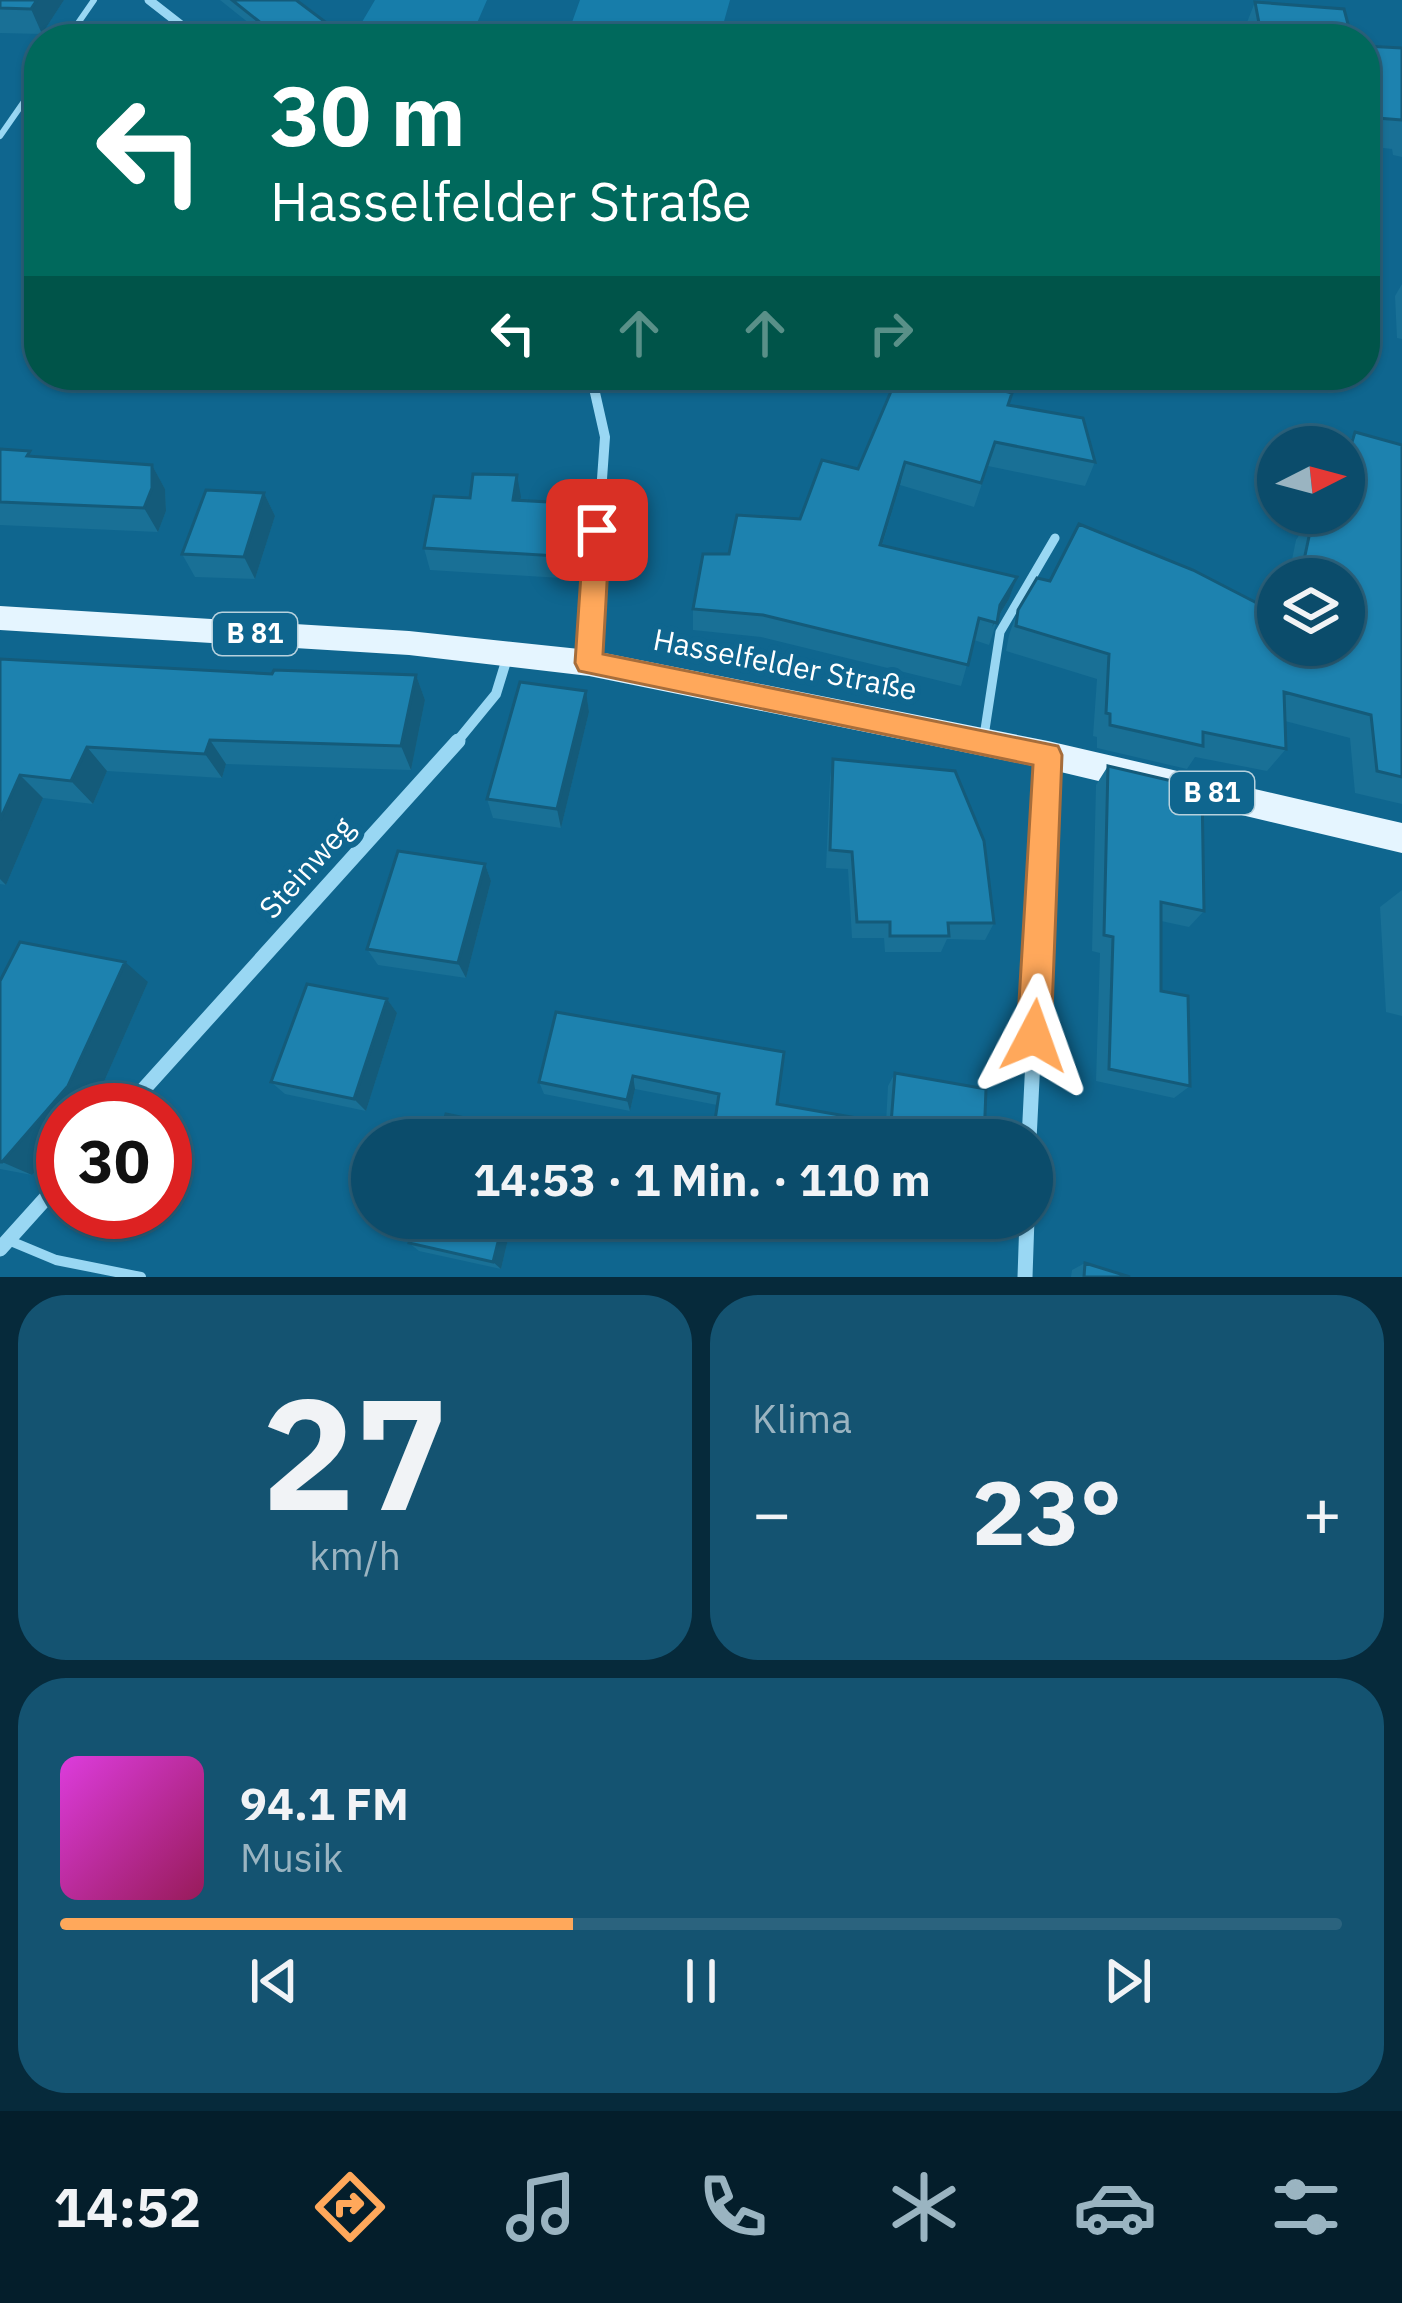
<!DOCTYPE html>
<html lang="de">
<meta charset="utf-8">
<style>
body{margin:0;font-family:"IBM Plex Sans",sans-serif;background:#145371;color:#f1f3f6;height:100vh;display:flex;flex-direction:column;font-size:45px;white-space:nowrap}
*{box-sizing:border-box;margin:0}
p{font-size:39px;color:#9ab4c1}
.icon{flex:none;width:66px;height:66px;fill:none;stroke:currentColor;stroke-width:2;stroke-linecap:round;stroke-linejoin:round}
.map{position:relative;height:1277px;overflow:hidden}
.side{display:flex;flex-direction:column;gap:18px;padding:18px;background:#062a3b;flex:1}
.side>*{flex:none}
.hud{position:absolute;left:24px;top:24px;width:1356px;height:366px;border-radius:48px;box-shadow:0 3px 9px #0004,0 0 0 3px #2b637e;background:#00695c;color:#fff;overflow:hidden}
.needle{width:78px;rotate:84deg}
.tools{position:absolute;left:1257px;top:426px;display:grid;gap:24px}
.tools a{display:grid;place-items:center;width:108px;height:108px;border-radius:50%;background:#0b4c6b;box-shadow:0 3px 9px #0004,0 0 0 3px #2b637e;font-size:60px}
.speed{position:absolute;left:36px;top:1083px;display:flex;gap:24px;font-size:60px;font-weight:700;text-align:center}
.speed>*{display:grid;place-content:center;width:156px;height:156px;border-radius:50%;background:#0b4c6b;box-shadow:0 3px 9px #0004,0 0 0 3px #2b637e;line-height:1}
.speed .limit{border:18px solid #d22;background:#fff;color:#111}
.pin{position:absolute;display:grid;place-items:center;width:102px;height:102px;color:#fff;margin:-51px;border-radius:24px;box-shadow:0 6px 18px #0006}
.me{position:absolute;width:132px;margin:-66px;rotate:4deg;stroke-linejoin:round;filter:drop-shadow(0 0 9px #0008)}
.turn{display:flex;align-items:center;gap:42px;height:252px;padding:0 48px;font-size:54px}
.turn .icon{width:156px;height:156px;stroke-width:2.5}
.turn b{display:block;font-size:84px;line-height:102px}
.lanes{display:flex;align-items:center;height:114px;padding:0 48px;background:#0003;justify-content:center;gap:60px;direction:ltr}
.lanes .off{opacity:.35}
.big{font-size:90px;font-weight:700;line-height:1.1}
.side .card{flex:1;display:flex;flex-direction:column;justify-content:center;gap:18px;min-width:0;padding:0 42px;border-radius:48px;background:#145371}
.side .dial{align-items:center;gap:0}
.dial b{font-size:156px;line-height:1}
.song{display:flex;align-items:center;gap:36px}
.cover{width:144px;height:144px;border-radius:18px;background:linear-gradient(135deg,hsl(300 70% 55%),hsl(330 70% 35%))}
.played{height:12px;border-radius:6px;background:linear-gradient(90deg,#ffa85b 40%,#2b637e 40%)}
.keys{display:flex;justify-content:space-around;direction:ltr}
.heat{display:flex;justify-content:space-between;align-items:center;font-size:66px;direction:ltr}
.side .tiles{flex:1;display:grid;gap:18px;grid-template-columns:1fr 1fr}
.card:last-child{grid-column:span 2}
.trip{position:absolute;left:351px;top:1119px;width:702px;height:120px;border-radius:60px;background:#0b4c6b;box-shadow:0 3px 9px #0004,0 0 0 3px #2b637e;font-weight:700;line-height:120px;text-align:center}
.menu{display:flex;height:192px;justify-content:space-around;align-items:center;background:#041e2b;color:#9ab4c1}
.menu .icon{width:84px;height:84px}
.menu .on{color:#ffa85b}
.menu b{font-size:54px;color:#f1f3f6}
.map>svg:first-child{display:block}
.green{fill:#177daa}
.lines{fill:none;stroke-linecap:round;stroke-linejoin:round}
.lane-far2{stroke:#99d7f3;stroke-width:6}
.lane-far1{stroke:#99d7f3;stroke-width:9}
.lane{stroke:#99d7f3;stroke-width:10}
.street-far2{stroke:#99d7f3;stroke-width:9}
.street-far1{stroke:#99d7f3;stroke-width:10}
.street{stroke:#99d7f3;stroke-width:15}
.primary{fill:#e5f5ff;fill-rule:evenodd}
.wall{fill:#197096}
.shaded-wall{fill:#145b7a}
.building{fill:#1d82af;stroke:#145b7a;stroke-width:3}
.route{fill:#ffa85b;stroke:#a66d3b;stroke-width:3}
.labels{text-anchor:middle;stroke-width:12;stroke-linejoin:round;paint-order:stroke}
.shield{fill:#0f668f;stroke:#b7d1dd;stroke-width:3}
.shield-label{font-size:27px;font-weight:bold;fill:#fff}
.street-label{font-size:30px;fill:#fff;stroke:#0f668f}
</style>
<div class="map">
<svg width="1402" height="1277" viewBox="0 0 1402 1277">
<rect width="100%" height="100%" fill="#0f668f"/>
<!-- green -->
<path class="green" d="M375,0h112l-17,39h-118z
M580,0h150l-11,39h-153z"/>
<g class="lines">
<!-- lane-far2 -->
<path class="lane-far2" d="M67,39l27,-39
M0,136l39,-56"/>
<!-- lane-far1 -->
<path class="lane-far1" d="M984,736l16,-104 55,-94"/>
<!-- lane -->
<path class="lane" d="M8,1240l48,20 85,17"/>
<!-- street-far2 -->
<path class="street-far2" d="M149,0l50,39"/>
<!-- street-far1 -->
<path class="street-far1" d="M589,661l16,-224 -14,-62
M455,744l41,-50 12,-39"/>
<!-- street -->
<path class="street" d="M125,1110l333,-369
M1029,1140l19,-382
M0,1249l63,-70
M1025,1277l2,-59"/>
<!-- primary -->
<path class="primary" d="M0,606l409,25 180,19 459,91 354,82v30l-354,-84 -459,-93 -180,-21 -409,-25z"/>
</g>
<!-- wall -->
<path class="wall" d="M0,0h64l-22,34 -42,-1z
M220,0h76l39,39h-66z
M1255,2l97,37h-106l-2,-9z
M1365,46l37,2v109l-9,-2 -1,-6 -27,-3z
M1402,284v55l-5,-1 -2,-42z
M1009,405l86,57 -10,24 -97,-20 -14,41 -74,-22 -18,60 135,32 -8,22 -11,19 -9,27 -15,-5 -13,46 -200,-49 -68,-7v-21l36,-55 71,-35 58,-50z
M1355,432l47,13v359l-47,-11 -5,-55 -65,-17 1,28 -19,22 -72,-14 -8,12 -90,-21v-11l-4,-1 4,-57 -91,-28 3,-16 9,-25 260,35 66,-66h-56l8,-39 17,-27h31v-63z
M0,449l33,7 119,9 13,24 1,22 -8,21 -158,-7z
M264,493l11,23 -20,63 -60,-2 -13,-23z
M521,497v4l49,24 -9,53 -131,-8 -6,-22 46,-50z
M0,659l272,15 144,1 9,25 -14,70 -185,-6 -4,14 -115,-7 -14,33 -50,-6 -37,87 -6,-1z
M586,691l3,21 -28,116 -68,-10 -6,-19z
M833,759l161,164 -9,17 -38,-1 -6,13h-56l-1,-14h-32l-4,-69 -22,-1 4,-90z
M1108,766l96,145 -15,16 -28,-6v70l29,95 -16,12 -78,-17 4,-128 -8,-2 4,-166z
M485,864l6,17 -25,97 -88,-13 -11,-16z
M1402,890v126l-16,-4 -6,-105z
M0,981l148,1 -53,120 -32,8v29l-31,36 -32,-6z
M387,999l10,14 -31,98 -81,-17 -14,-12z
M556,1012l221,92 109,19 2,-37 7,-13 89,67 -267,-35 -82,-16 -5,22 -86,-17 -5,-12z
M513,1218l-12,51 -82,-18 -10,-8z
M752,1218h86l-1,8 -5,8z
M884,1218h98l-1,8 -9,8z
M1085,1263l45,14h-59l1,-7z"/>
<!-- shaded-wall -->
<path class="shaded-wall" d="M37,0h27l-22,34 -11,-25z
M332,27l3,12h-32z
M905,462l-5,23 -25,82 5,-22z
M152,465l13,24 1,22 -8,21 -14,-24z
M517,475l4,22 -4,25 -4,-22z
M264,493l11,23 -20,63 -11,-22z
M567,503l3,22 -9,53 -4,-22z
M1017,577l-8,22 -17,28 8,-22z
M416,675l9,25 -14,70 -10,-24z
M586,691l3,21 -28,116 -4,-19z
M210,740l16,24 -4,14 -17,-24z
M87,747l20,24 -14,33 -22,-23z
M20,775l23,23 -37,87 -6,-6v-59z
M485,864l6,17 -25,97 -8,-15z
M125,962l23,20 -53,120 -8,8h-24v29l-31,36 -30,-13z
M387,999l10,14 -31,98 -12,-12z
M633,1076l2,13 -5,22 -3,-11z
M504,1218h9l-12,51 -8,-7z"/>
<!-- building -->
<path class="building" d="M0,0h37l-6,9 -31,-1z
M232,0h64l36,27 -29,12h-22z
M1255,2l89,7 8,30h-90z
M1365,46l37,2v72l-37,-3z
M898,375h46l68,18 -4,12 75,13 12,44 -100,-20 -14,41 -76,-21 -25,83 137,32 -17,28 -3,18 -18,-5 -11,47 -205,-50 -70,-6 10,-55h26l8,-39 63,4 22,-59 36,9z
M1355,432l47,13v332l-25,-6 -6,-56 -87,-23 2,57 -83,-17v14l-93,-21v-11l-4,-1 3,-59 -93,-28 2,-16 19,-32 13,3 29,-57 114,46 85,44v31h66v-66h-44l14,-66h30v-50l4,-8z
M0,449l30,2 -3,5 125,9v23l-8,20 -144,-6z
M473,474l44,1 -4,25 54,3 -10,53 -133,-8 10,-52 36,2z
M206,490l58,3 -20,64 -62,-3z
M0,659l272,15 2,-4 142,5 -15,71 -191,-6 -5,14 -118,-7 -16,34 -51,-6 -20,45z
M520,682l66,9 -29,118 -70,-10z
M833,759l122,12 29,70 10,82h-46l1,13h-59v-14h-33l-5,-70 -22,-2z
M1108,766l94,22 2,123 -43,-9v89l27,5 2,90 -81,-17 4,-132 -9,-2z
M398,851l87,13 -27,99 -91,-14z
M20,942l105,20 -57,124 -66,76h-2v-181z
M307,984l80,15 -33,100 -83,-17z
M556,1012l228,40 -7,52 114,20 4,-51 91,16 -2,51h-272l7,-46 -86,-18 -6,24 -88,-18z
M446,1114l80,17 -2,9h-85z
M416,1218h88l-11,44 -84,-19z
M796,1218h42l-1,8z
M938,1218h44l-1,8z
M1085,1263l45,14h-46z"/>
<!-- route -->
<path class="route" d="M597,520l13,10 -7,124 455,92 4,9 -11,281 -5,12 -12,5 -12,-5 -5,-12 16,-271 -454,-94 -4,-8 9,-133z"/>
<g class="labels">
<!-- shield labels -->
<g class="shield">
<rect x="213" y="613" width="84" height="42" rx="9"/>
<rect x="1170" y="772" width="84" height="42" rx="9"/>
</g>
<g class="shield-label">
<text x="255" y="643">B 81</text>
<text x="1212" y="802">B 81</text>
</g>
<!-- street labels -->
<g class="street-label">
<text transform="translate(785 665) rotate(11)" y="10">Hasselfelder Straße</text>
<text transform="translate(307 868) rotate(-48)" y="10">Steinweg</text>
</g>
</g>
</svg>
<div class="tools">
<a><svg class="needle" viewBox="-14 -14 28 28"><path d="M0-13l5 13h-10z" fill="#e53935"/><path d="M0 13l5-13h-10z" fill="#9ab4c1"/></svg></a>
<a><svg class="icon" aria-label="layers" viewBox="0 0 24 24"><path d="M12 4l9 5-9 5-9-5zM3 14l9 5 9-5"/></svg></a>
</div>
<div class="speed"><div class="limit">30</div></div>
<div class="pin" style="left:597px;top:530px;background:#d93025"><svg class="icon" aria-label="arrive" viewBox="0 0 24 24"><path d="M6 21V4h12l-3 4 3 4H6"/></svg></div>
<svg class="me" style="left:1034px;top:1036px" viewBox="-20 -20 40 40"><path d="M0-17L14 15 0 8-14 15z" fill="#ffa85b" stroke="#fff" stroke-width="4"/></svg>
<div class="trip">14:53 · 1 Min. · 110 m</div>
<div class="hud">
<div class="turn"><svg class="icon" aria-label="left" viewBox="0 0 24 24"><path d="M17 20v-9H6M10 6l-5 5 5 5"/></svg><div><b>30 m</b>Hasselfelder Straße</div></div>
<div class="lanes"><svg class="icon" aria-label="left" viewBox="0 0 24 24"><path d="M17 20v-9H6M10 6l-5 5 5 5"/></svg><svg class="icon off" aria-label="ahead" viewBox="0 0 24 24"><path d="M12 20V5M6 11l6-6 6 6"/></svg><svg class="icon off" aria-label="ahead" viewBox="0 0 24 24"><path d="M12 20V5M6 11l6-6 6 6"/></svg><svg class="icon off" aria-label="right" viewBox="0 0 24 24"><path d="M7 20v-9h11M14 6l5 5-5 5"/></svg></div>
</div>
</div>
<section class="side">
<div class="tiles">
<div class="card dial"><b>27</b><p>km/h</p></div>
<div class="card"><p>Klima</p>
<div class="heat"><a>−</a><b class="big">23°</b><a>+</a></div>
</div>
<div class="card">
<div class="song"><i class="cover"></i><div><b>94.1 FM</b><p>Musik</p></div></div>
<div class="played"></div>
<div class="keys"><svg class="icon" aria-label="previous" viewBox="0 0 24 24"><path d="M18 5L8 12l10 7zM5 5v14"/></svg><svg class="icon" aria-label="pause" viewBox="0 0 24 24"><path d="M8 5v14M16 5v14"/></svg><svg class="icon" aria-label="next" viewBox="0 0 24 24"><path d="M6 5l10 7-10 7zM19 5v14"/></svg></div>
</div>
</div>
</section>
<nav class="menu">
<b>14:52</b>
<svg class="icon on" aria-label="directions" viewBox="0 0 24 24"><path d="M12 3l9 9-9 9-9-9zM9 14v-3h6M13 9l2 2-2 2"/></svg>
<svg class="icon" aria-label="music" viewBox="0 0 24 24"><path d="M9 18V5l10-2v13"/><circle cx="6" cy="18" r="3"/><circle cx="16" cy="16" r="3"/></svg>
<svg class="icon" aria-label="phone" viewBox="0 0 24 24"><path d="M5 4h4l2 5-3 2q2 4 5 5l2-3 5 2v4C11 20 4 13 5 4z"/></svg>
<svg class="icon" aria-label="climate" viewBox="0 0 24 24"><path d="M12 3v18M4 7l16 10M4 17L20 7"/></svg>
<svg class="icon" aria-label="car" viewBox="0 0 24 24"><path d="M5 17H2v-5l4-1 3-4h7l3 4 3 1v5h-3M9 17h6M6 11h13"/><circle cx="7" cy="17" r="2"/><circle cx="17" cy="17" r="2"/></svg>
<svg class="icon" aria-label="filters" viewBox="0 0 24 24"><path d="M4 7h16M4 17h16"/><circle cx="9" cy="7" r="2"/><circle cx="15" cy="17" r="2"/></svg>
</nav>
